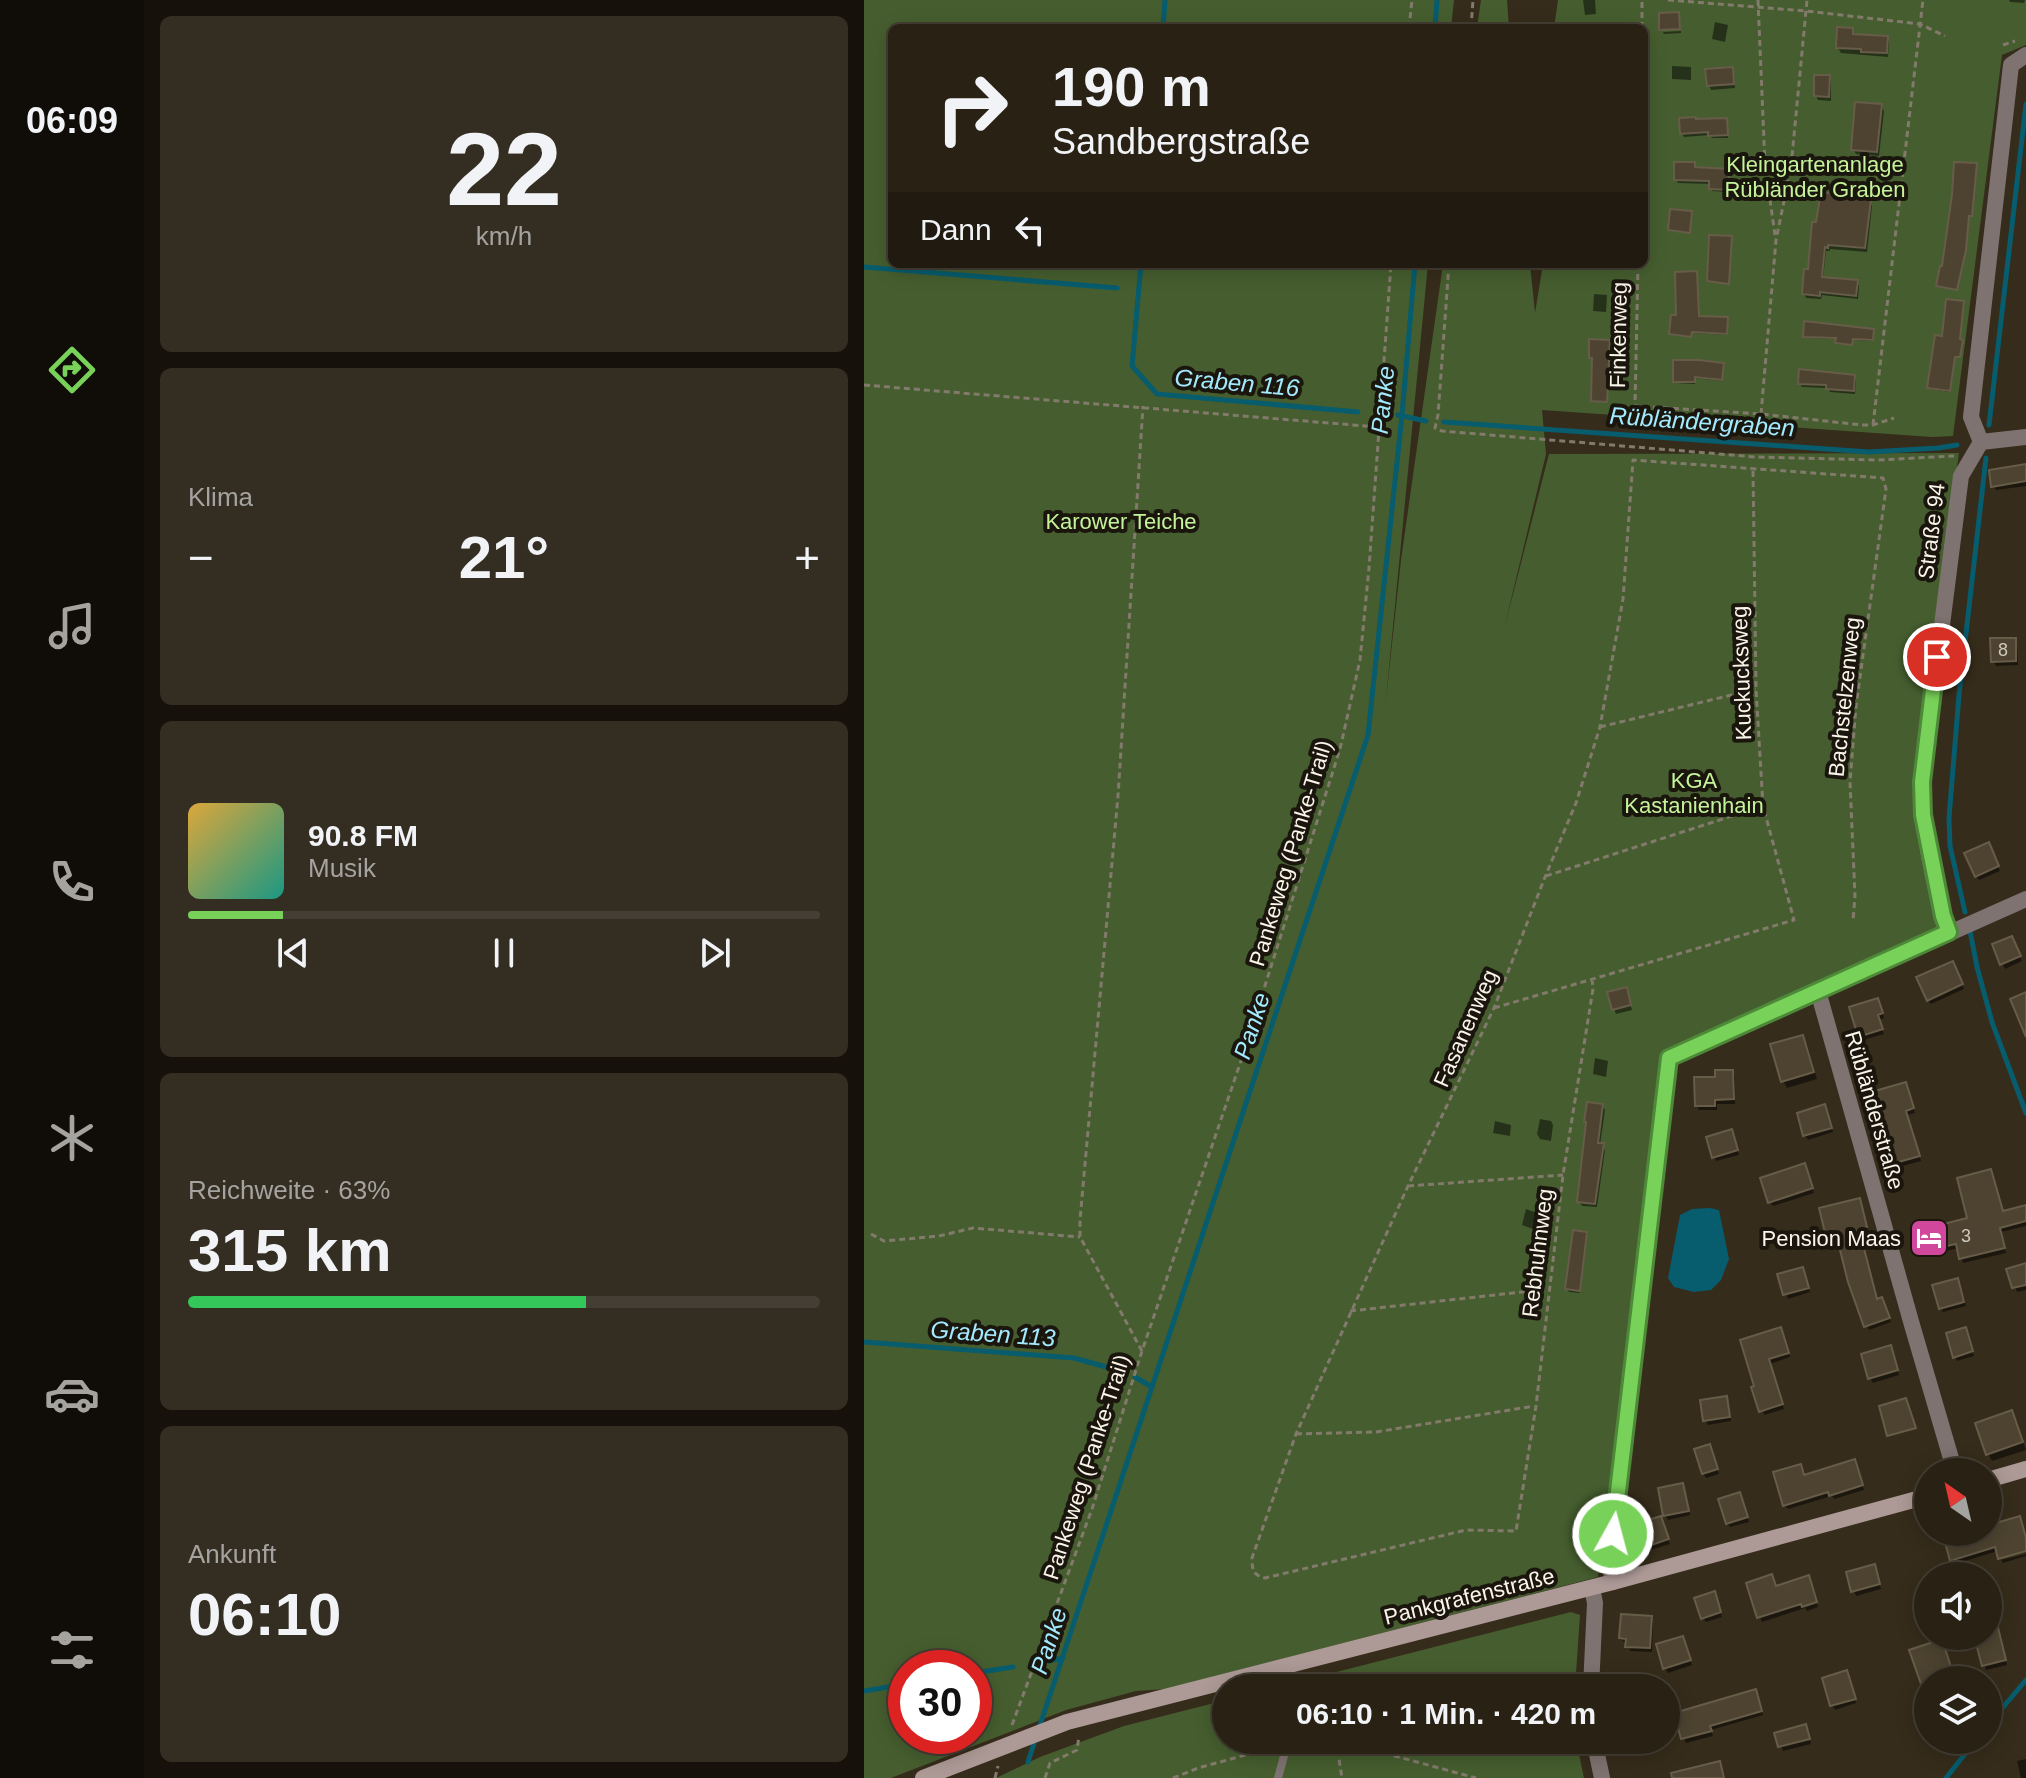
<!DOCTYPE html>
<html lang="de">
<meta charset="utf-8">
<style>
body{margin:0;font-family:Helvetica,sans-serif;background:#342e22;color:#f1f3f6;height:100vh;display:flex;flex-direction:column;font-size:30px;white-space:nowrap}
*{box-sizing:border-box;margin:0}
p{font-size:26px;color:#a5a3a0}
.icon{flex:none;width:44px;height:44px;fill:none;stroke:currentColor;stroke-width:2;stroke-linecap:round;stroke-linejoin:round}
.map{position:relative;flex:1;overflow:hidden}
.drawer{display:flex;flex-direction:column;gap:16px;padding:16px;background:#16120b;width:720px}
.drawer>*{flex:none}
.guide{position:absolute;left:24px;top:24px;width:760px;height:244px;border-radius:12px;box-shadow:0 4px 20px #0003,0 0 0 2px #443e34;background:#282114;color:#f1f3f6;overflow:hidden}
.needle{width:52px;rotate:326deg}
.controls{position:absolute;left:1050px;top:1458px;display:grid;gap:16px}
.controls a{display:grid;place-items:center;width:88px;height:88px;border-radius:50%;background:#282114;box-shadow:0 4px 20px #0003,0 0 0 2px #443e34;font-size:40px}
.speed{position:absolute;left:24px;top:1650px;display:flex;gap:16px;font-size:40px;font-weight:700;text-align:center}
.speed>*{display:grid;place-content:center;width:104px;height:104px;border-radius:50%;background:#282114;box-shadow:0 4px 20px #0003,0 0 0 2px #443e34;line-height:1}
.speed .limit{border:12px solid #d22;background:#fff;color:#111}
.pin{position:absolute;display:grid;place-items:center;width:68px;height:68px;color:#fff;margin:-34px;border:4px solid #fff;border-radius:50%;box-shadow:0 2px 8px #0007}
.me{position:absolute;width:88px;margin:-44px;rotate:7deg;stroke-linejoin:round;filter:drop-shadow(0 0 6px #0008)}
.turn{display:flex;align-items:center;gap:28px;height:168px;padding:0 32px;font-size:36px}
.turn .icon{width:104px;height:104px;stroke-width:2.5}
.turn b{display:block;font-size:56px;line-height:68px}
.then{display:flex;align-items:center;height:76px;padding:0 32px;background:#0003;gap:16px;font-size:30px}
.big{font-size:60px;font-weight:700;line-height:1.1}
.drawer .card{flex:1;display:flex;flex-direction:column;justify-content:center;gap:12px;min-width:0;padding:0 28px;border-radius:12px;background:#342e22}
.drawer .dial{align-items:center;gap:0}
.dial b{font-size:104px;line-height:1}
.song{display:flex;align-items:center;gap:24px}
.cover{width:96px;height:96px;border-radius:12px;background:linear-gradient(135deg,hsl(40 70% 55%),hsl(170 70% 35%))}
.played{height:8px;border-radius:4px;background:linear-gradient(90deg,#78d158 15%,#443e34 15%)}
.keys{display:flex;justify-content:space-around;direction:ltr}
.heat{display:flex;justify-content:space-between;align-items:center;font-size:44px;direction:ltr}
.charge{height:12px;border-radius:6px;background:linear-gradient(90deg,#34c759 63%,#443e34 0)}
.trip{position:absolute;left:348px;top:1674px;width:468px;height:80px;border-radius:40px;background:#282114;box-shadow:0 4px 20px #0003,0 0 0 2px #443e34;font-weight:700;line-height:80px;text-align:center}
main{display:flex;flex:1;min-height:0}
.tabs{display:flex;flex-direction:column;width:144px;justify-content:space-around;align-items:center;background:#100d08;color:#a5a3a0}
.tabs .icon{width:56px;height:56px}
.tabs .selected{color:#78d158}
.tabs b{font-size:36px;color:#f1f3f6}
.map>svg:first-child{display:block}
.green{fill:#465e2f;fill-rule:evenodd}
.water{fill:#075c6d}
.shadow{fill:#0007}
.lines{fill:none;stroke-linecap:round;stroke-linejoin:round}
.stream{stroke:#075c6d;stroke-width:5}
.building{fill:#4d4330;stroke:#665c48;stroke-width:2}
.path{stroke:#827a6b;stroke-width:3;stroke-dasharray:6 4;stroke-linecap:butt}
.lane{stroke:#7f7371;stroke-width:8}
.street{stroke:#7f7371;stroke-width:16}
.secondary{stroke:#ad9a97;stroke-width:16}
.route-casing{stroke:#4e8839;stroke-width:20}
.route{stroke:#78d158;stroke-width:14}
.labels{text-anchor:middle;stroke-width:8;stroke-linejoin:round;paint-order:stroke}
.number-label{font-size:18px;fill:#cfc8bb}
.park-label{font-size:22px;fill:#c5f39a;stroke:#1a160e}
.street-label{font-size:22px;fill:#faf4e9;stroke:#1a160e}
.poi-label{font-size:22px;fill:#faf4e9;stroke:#1a160e;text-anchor:end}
.water-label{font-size:24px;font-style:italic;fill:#a3eafe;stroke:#1a160e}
</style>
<main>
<nav class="tabs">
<b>06:09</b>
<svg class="icon selected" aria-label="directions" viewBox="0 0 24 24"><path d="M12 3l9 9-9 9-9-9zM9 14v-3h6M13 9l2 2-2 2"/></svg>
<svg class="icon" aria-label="music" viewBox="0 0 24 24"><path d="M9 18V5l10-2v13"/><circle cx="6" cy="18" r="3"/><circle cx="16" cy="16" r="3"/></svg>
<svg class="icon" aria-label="phone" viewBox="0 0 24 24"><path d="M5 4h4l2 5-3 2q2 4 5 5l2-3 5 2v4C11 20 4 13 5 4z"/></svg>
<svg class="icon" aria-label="climate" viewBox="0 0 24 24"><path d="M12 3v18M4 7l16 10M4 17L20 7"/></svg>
<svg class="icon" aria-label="car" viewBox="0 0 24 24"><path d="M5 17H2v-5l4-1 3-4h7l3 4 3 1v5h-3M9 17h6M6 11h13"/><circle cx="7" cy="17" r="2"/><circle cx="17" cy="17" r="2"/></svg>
<svg class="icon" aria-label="filters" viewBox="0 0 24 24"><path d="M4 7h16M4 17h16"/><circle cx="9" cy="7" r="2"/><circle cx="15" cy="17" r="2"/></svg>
</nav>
<section class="drawer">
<div class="card dial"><b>22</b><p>km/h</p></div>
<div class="card"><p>Klima</p>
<div class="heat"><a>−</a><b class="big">21°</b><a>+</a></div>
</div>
<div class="card">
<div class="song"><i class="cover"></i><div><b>90.8 FM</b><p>Musik</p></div></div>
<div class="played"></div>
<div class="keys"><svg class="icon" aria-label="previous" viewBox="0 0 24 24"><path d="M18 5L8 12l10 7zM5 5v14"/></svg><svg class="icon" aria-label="pause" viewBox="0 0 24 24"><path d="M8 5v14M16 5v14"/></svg><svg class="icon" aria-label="next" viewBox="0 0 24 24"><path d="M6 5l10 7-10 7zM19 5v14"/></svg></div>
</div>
<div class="card"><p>Reichweite · 63%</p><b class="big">315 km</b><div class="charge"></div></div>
<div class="card"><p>Ankunft</p><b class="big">06:10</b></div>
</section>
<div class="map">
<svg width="1162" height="1778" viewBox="0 0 1162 1778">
<rect width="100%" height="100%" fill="#362c1b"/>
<!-- green -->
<path class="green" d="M0,0h590l-3,28h-559v236h536l-43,445 16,-149 42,-296h87l5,49 8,-49h101v-236h-90l4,-28h468v45l-24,10 -49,381 -21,1 -390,-27 4,44 -42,175 45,-175 410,-1 -43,299 8,105 14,72 -276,123 -64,525 -432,112 -30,2 -70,19 -175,68h-27zM42,1668h68v68h-68z
M617,0h26l2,28h-32z
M707,1612l9,3 -5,73h-301z
M362,1700v40h350l8,38h-588l44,-21 84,-31z"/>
<!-- water -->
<path class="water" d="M846,1208l9,2 10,49 -8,21 -10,10 -17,2 -20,-5 -6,-9 12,-63 12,-6z"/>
<!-- shadow -->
<path class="shadow" d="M719,0h12l1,14 -11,1z
M1145,0h16l-1,3 -14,-1z
M851,22l13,3 -3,17 -13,-3z
M988,30l2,4 33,4 2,4 -1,15 -47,-4 -3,-5z
M817,31v2l-17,1 -1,-2z
M808,66l19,1v13l-19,-1z
M868,69l2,4 1,15 -24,2 -2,-5z
M965,77l2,5v19l-13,-1 -2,-4z
M1017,106l3,5 -5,45 -23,-2 -3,-5z
M862,120l2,18h-16l-2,-3 -26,2 -2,-3z
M830,164l2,4 32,3 1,3 -1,18 -16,-1 -1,-7 -33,-1 -2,-3z
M1112,165l-4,52h-3l-4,35 -8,39 -18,-4z
M1006,202l2,4 -5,46 -37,-3v2h-4l-3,28 33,2 3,5 -1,13 -36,-4 -1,4 -15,-1 -2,-5 6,-21 4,-48z
M832,273l2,45 30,3 -1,14 -35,-2 -1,4 -20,-3z
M730,294l13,1 -1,17 -13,-1z
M1099,303l-3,38 3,2 -3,15 -5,-1 -5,35 -20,-3 14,-50z
M1010,332l-1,9 -20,-1 -1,5 -14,-1 -1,-5 -31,-1 -1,-2z
M859,365l-1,16 -27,-3v6l-19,-1 -1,-1z
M990,377l2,3 -1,14 -25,-2 -2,-4 -26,-1 -2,-3z
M1162,467v19l-30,4 -3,-4z
M1151,640l2,4 1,21 -22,1 -3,-5z
M1126,848l10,23 -21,9 -3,-4z
M1150,943l8,18 -17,8 -11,-23z
M1091,968l9,21 -33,15 -3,-4z
M762,990l6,20 -16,4 -2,-5z
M1016,1004l4,14 -5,2 5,14 -21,6 -3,-4z
M938,1037l5,7 10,35 -30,9 -4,-7z
M731,1058l13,3 -2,16 -13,-3z
M868,1072l3,4v28h-18v6h-18l-2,-4z
M1044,1088l7,25 -8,2 14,46 -22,6 -2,-4z
M738,1106l3,4 -5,35 5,5 -8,57 -15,-1 -3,-5z
M963,1111l6,21 -25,8 -3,-5z
M676,1119l11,2 2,4 -2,16 -11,-2 -3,-5z
M631,1121l16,4 -1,11 -17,-3z
M869,1136l6,19 -23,6 -2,-4z
M943,1170l7,23 -41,13 -3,-4z
M1126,1171l13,42 23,-6v19l-25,6 5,21 -43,10 -4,-15 -22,5 -2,-4 35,-29z
M998,1205l6,26 -8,2 17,68 7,3 7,18 -22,8 -30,-92 -8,2 -3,-4z
M662,1209l11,4 -4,16 -11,-4z
M721,1233l2,4 -7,56 -11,-1 -2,-3z
M1162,1265v25l-9,2 -8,-22z
M938,1269l8,23 -22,7 -8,-24z
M1096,1285l6,21 -23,6 -2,-4z
M919,1334l7,23 -20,7 14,45 -20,6 -21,-74z
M1103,1334l7,22 -17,5 -2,-4z
M1028,1352l7,23 -26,8 -3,-5z
M862,1398l3,5 2,18 -23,4 -3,-5z
M1151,1420l11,30 -34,11 -4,-7z
M848,1451l7,23 -13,4 -3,-5z
M992,1466l8,24 -30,9 -2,-3 -44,13 -3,-4 19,-28z
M818,1485l3,5 5,25 -22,5 -3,-5z
M877,1499l8,23 -19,5 -3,-4z
M1155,1519l7,20v10l-28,2 -43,13 -11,-32h44v-5z
M799,1523l7,21 -23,7 -2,-4z
M1162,1554v2l-23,7 -2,-3z
M1012,1571l5,18 -25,7 -8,-22z
M946,1582l8,25 -11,4 -2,-3 -43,14 -14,-38 28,4z
M852,1598l6,19 -16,5 -3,-4z
M786,1618l3,4 -1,30 -22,-1 -2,-9h-4l-3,-4z
M1124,1625l10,3 9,37 -21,5 -10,-34h12z
M821,1643l7,22 -24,8 -3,-5z
M1079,1646l11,32 -7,2h-19v6l-3,1 -2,-4z
M985,1677l7,26 -21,7 -3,-5z
M893,1696l6,19 -52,15 2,6 -27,7 -10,-28z
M944,1731l3,13 -28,7 -6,-17z
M1162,1759v19h-5l-4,-17z"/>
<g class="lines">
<!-- stream -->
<path class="stream" d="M299,28l2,-28
M571,28l2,-28
M277,264l-9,102 25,28 201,18
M0,267l253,21
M534,415l28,6
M580,422l425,30 69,-4 19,-3
M1125,425l37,-321
M1101,912l-15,-66 -1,-28 10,-123 27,-237
M1106,931l7,36 15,55 34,91
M0,1342l210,16 43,12
M271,1377l17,10
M184,1661l15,-3
M110,1673l39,-6
M0,1691l42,-7
M1124,1725l38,-45
M175,1728l329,-993 34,-320 13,-151
M164,1762l8,-25
M1082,1778l30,-38"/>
</g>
<!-- building -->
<path class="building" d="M815,12l1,17 -21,1v-17z
M973,27l16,1v6l35,2 -1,17 -26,-1v-3l-25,-1z
M869,67l1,17 -27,2 -2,-17z
M950,75h16l-1,22 -15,-1z
M991,102l27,2 -5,48 -26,-2z
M832,117v2l31,-1 1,17 -20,1v-4l-28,2 -1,-16z
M810,162h21v5l34,2 -1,21 -19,-1v-8l-35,-1z
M1090,162l23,1 -5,53h-3l-3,34 -9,40 -21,-4 4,-20h2l10,-71z
M957,192l50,8 -6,48 -37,-3v3l-3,-1 -3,30 36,3 -2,16 -36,-4v4l-18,-2 2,-25h4l4,-47h4z
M806,209l22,2 -2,22 -22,-3z
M845,235l23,1 -3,48 -22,-3z
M833,271l2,45 29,1 -1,17 -35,-2 -1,5 -22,-3 2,-19h5l-1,-43z
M1082,299l18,2 -4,38 3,1 -3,17h-5l-5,34 -23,-3 8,-53 7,1z
M940,321l70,8 -1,11 -20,-1 -1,6 -17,-2 1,-5 -33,-1z
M725,339l21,1 -3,62 -16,-1 1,-43h-3z
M809,360h26l25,3 -2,17 -27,-3v5h-22z
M935,369l56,6 -1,16 -28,-2v-4l-28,-1z
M1162,464v17l-35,6 -2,-17z
M1126,638h26v23l-25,1z
M1125,842l10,24 -24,11 -11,-24z
M1148,936l9,20 -21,9 -8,-21z
M1089,961l10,23 -36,17 -11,-24z
M763,987l4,18 -19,5 -5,-18z
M1162,992v45l-16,-38z
M1014,998l5,15 -5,2 5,14 -25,8 -9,-30z
M939,1035l11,37 -33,10 -11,-38z
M851,1070h18l1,29 -19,1v6h-20l-1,-29h21z
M1042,1082l8,26 -8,3 14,45 -25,7 -7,-23 2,-1 -15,-48z
M723,1102l16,2 -5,39h6l-9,61 -18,-2 9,-80h-2z
M961,1104l7,24 -29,8 -6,-23z
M868,1129l6,21 -26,8 -6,-21z
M941,1163l8,25 -45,15 -8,-25z
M1127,1169l12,42 23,-6v16l-26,7 5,20 -46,11 -3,-15 -23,5 -5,-21 39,-10 -10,-40z
M996,1198l7,29 -8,2 18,70 5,-2 8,21 -26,9 -16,-45 -12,-48 -10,3 -7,-29z
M709,1230l14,2 -7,59 -15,-2z
M1162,1263v22l-14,3 -6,-19z
M939,1267l6,21 -26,7 -6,-21z
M1094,1278l6,24 -25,7 -7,-24z
M917,1327l8,26 -20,6 14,45 -24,8 -8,-25 3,-1 -14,-46z
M1102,1327l7,24 -20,7 -7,-25z
M1027,1345l7,25 -30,9 -7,-25z
M863,1396l3,21 -27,4 -3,-21z
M1042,1398l10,30 -29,8 -8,-30z
M1148,1410l11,32 -37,13 -11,-32z
M846,1444l8,25 -16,5 -8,-25z
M991,1459l8,26 -34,11 -1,-4 -45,14 -10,-34 28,-8 3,11z
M819,1483l6,28 -26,5 -5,-28z
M876,1492l8,25 -22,7 -8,-25z
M797,1516l8,23 -26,9 -8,-24z
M1156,1516l6,22v13l-28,8 -3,-12 -45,14 -8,-29h49l-2,-7z
M1011,1564l5,20 -29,8 -5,-20z
M908,1574l4,12 33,-11 8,27 -15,5 -1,-3 -44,14 -11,-35z
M851,1591l6,21 -20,7 -7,-21z
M1129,1607l13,53 -24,6 -8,-30h14v-28z
M757,1614l31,2 -2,32 -25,-1 1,-8 -7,-1z
M819,1636l8,24 -28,9 -7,-25z
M1078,1639l11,34 -32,11 -12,-34z
M983,1670l9,29 -26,7 -8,-28z
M892,1689l6,22 -52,15 2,5 -31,8 -7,-26z
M942,1724l4,15 -32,8 -4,-14z
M856,1761l4,17h-52l-1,-5z"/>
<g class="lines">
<!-- path -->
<path class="path" d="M804,0l138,11 114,13 25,12
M894,0l7,165 10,70
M545,28l3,-28
M607,28l2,-28
M778,28v-28
M1139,45l12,-4
M585,264l-11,151 -3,13 7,3 314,26 122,3 76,-4
M774,264l-3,142 126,8 101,11h11l21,-7
M0,385l514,42
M897,414l15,-174 15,-73 16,-167
M1009,425l50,-425
M736,727l156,-38
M682,876l217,-70
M728,979l1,10 -30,186 -27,231 -20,125 -50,-1 -201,48c-12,-3 -13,-8 -13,-20l44,-124 112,-248 86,-178 51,-131 31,-74 24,-76 23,-128 10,-139 250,18 3,11 -30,217 -6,76 5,114 -2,25
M630,1008l300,-88 -31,-114 -7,-117 -3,-220
M544,1186l155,-11
M7,1234l13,7 55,-5 34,-8 107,9
M486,1311l199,-22
M278,1351l-62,-114v-17l38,-424 25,-390
M432,1434l80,-2 158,-26
M148,1725l80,-216 50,-158 101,-296 97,-306 20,-89 9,-92 22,-304
M472,1740l140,38
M472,1740l6,38
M131,1778l3,-12
M181,1778l5,-15 27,-13 2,-14
M309,1778l25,-10 77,-21"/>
<!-- lane -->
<path class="lane" d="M414,1778l10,-37"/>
<!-- street -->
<path class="street" d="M1117,442l-10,-25 40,-352 15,-10
M1117,442l45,-5
M1085,932c-17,-46 -26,-101 -27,-150l39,-306 20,-34
M954,991l94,334 43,147
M749,1582l-3,-16 59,-508 357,-159
M727,1688l4,-85 -3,-15
M730,1740l8,38"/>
<!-- secondary -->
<path class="secondary" d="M1124,1480l38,-11
M59,1778l144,-56 546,-140 315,-86"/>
</g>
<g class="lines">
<defs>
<path id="route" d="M749,1534l56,-476 280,-126 -6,-16 -20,-101 -1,-33 15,-125"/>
</defs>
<!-- route casing -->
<use href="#route" class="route-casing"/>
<!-- route -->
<use href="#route" class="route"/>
</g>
<!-- icons -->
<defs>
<symbol id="hotel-square" viewBox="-11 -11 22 22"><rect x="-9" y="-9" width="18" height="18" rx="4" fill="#d1479c" stroke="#1a160e"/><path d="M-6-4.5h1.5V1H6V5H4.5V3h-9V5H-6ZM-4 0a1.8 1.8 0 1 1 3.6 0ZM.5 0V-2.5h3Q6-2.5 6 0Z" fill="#fff"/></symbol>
</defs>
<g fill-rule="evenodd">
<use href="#hotel-square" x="1043" y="1216" width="44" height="44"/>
</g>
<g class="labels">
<!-- number labels -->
<g class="number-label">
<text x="1139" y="656">8</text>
<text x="1102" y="1242">3</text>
</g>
<!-- park labels -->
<g class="park-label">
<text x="951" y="172">Kleingartenanlage<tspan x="951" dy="25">Rübländer Graben</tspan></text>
<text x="257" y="529">Karower Teiche</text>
<text x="830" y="788">KGA<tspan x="830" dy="25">Kastanienhain</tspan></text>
</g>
<!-- street labels -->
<g class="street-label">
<text transform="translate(754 335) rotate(-89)" y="8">Finkenweg</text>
<text transform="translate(1067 531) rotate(-83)" y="8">Straße 94</text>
<text transform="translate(877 673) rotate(-92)" y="8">Kuckucksweg</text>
<text transform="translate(980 697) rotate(-84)" y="8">Bachstelzenweg</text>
<text transform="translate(426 853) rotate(-73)" y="8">Pankeweg (Panke-Trail)</text>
<text transform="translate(601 1028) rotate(-66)" y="8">Fasanenweg</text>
<text transform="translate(1011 1110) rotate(74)" y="8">Rübländerstraße</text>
<text transform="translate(673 1253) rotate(-83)" y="8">Rebhuhnweg</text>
<text transform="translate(222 1467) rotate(-72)" y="8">Pankeweg (Panke-Trail)</text>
<text transform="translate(605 1596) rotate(-14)" y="8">Pankgrafenstraße</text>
</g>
<!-- poi labels -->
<g class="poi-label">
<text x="1037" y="1246">Pension Maas</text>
</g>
<!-- water labels -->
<g class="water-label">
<text transform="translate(373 383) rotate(5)" y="8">Graben 116</text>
<text transform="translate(519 400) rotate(-84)" y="8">Panke</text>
<text transform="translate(838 422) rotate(4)" y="8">Rübländergraben</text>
<text transform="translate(388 1026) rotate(-72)" y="8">Panke</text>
<text transform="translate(129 1334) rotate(4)" y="8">Graben 113</text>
<text transform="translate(185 1641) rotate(-72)" y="8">Panke</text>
</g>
</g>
</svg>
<div class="controls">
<a><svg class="needle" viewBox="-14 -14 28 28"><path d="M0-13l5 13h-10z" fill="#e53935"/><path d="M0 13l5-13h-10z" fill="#a5a3a0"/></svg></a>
<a><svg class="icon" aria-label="sound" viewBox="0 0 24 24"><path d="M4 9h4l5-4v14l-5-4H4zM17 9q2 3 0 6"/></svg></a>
<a><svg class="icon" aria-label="layers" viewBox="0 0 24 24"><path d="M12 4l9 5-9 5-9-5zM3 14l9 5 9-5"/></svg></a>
</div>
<div class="speed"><div class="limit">30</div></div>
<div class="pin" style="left:1073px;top:657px;background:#d93025"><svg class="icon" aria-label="arrive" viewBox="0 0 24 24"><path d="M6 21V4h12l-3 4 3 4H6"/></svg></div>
<svg class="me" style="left:749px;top:1534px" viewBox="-20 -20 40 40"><circle r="17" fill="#78d158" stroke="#fff" stroke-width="3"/><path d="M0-11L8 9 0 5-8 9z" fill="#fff"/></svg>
<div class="trip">06:10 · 1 Min. · 420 m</div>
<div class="guide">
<div class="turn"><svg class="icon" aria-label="right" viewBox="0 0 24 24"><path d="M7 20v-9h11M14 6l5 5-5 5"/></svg><div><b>190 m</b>Sandbergstraße</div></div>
<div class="then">Dann<svg class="icon" aria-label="left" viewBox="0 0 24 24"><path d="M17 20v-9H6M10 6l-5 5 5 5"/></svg></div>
</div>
</div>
</main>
